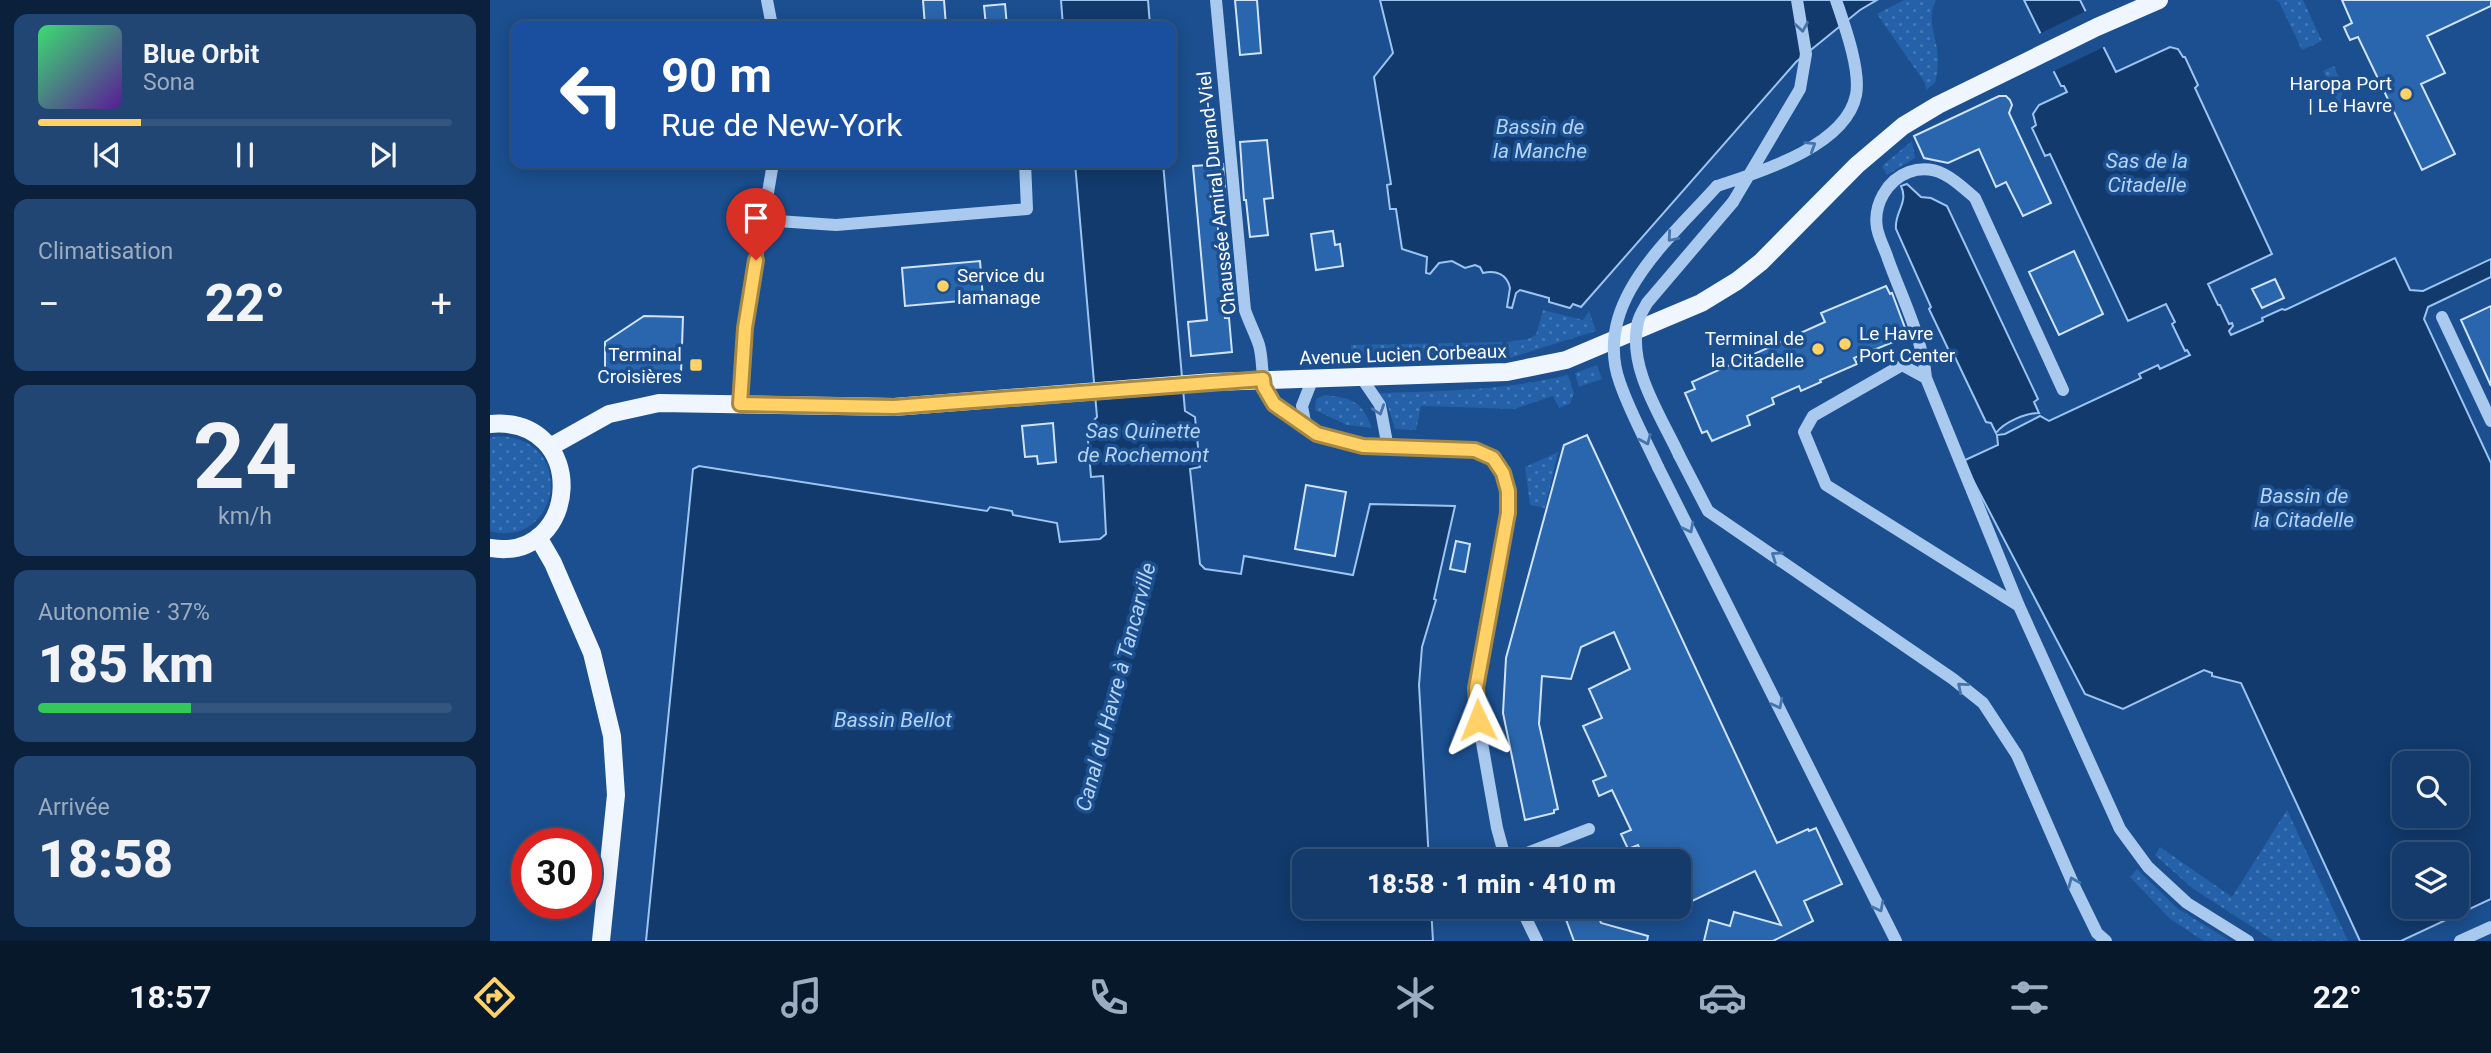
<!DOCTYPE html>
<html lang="fr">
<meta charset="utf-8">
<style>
body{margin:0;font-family:Roboto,sans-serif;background:#214673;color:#f1f3f6;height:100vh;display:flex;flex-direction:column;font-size:26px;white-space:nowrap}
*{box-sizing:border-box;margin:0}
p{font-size:23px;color:#9dadc1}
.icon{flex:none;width:38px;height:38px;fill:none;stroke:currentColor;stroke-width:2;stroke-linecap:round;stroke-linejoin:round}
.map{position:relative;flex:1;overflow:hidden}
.details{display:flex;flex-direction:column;gap:14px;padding:14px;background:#0b203b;width:490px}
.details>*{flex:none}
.banner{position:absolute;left:21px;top:21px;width:665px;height:147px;border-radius:14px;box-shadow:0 4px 18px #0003,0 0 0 2px #33557e;background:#1a4fa0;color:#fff;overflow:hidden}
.fabs{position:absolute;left:1902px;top:751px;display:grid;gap:14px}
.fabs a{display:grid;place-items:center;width:77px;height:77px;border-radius:14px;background:#143b6b;box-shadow:0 4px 18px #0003,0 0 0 2px #33557e;font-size:35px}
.speed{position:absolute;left:21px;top:828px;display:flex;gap:14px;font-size:35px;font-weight:700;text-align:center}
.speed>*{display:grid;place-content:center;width:91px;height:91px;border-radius:50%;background:#143b6b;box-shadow:0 4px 18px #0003,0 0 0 2px #33557e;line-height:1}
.speed .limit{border:10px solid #d22;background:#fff;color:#111}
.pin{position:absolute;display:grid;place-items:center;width:60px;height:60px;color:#fff;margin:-72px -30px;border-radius:50% 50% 50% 0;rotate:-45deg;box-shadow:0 0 7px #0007}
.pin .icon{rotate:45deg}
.me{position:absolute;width:77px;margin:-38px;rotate:358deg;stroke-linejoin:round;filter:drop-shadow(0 0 5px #0008)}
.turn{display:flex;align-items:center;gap:24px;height:147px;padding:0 35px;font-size:32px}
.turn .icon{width:91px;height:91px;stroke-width:2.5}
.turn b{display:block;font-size:49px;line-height:60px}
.big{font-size:52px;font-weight:800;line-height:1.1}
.details .tile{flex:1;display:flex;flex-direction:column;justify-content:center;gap:10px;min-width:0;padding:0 24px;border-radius:14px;background:#214673}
.details .dial{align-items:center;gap:0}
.dial b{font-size:91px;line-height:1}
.song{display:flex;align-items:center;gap:21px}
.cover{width:84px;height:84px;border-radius:10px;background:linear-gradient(135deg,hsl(140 70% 55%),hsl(270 70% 35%))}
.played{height:7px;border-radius:4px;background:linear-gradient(90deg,#ffd166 25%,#33557e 25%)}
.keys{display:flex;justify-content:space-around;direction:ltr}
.heat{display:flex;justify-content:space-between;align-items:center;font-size:38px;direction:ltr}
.charge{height:10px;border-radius:5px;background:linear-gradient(90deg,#34c759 37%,#33557e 0)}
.trip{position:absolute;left:802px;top:849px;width:399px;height:70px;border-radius:14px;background:#143b6b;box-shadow:0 4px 18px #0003,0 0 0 2px #33557e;font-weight:800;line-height:70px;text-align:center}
.tab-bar{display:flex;height:112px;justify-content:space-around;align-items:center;background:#08182b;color:#9dadc1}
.tab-bar .icon{width:49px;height:49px}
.tab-bar .active{color:#ffd166}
.tab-bar b{font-size:32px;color:#f1f3f6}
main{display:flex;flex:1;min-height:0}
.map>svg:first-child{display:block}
.grass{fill:url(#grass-dots)}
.water{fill:#123a6d;stroke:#9cc4f0;stroke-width:2;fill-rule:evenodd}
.pier{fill:#1b4f8f}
.building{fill:#2a66ad;stroke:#cfe3fa;stroke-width:2}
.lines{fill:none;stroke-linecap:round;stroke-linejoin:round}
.minor{stroke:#a9c9ee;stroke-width:12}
.major{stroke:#f0f6ff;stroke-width:18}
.minor-bridge{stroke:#a9c9ee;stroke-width:12}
.oneway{stroke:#4674ac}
.route-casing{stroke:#a68842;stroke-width:18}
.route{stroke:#ffd166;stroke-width:12}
.poi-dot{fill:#ffd166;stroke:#1b4f8f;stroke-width:2.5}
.labels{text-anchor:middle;stroke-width:7;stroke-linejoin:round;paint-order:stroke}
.poi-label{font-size:19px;fill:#fff;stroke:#1b4f8f;text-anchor:end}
.street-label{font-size:19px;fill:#fff;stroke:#1b4f8f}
.water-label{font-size:21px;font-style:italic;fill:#b5d3f5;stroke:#1b4f8f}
</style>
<main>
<section class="details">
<div class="tile">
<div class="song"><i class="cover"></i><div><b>Blue Orbit</b><p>Sona</p></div></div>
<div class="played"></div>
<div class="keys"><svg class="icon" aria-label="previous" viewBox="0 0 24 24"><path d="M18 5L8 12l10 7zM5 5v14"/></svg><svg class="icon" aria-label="pause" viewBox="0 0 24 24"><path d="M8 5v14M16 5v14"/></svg><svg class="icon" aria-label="next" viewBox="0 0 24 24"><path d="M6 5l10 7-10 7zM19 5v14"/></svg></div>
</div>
<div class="tile"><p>Climatisation</p>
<div class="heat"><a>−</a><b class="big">22°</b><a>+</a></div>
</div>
<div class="tile dial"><b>24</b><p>km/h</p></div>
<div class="tile"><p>Autonomie · 37%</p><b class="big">185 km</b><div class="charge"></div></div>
<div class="tile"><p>Arrivée</p><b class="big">18:58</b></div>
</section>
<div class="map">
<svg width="2001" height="941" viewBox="0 0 2001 941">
<defs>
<pattern id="grass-dots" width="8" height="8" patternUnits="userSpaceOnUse" patternTransform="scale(1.75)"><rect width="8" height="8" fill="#2461a8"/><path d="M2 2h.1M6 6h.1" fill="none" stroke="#4579b5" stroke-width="1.8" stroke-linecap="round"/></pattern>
</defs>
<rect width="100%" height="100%" fill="#1b4f8f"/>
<!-- grass -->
<path class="grass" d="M1414,0h32c-8,16 -3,28 0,44 3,13 2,27 -1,39l-9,7 -1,-7 -48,-69z
M1785,0h28l19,41 -20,9 -23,-48z
M1844,66l9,21 -3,20 -17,-36z
M1422,141l3,17 -28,17 -5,-9z
M1053,310l40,10 6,-9 7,20 -86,27 -3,-16 21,-3 8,-4z
M1012,342l1,17h-79l-73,-5v-9z
M1107,365l5,14 -23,8 -4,-14z
M1078,375l6,18 -4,11 -11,4 -6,-12 -39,13 -93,-3 -5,24 -21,-1 -8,-25 -8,-11c65,-2 126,-3 189,-18z
M835,395c27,3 37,6 47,33l-25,-3 -32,-15 1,-11z
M8,436c81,2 61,114 -8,95v-93z
M1068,452l-13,56 -15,-3 -5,-38z
M1797,810l61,131h-74l-82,-53 -37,-33 5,-8 72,50z
M1647,869l40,39 53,33h-26l-34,-22 -40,-42z"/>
<!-- water -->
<path class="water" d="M571,0h87l2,26h-87z
M890,0h497l-17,10 -64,52 -215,245 -8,-3 -3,4 -21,-6v-4l-29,-8 -4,3 -4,15 -5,-1 3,-19c-3,-14 -14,-18 -27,-15l-3,-6 -5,-2 -10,3 -13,-7 -13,2 -9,11 -4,-1 1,-16 -25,-8 -6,-40h-6l-3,-24 4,-1 -17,-107 19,-24z
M1534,0h56l36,72 54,-25 8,2 5,8h2l13,28 -3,3 77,166 -64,30 10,21h2l9,19 3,-1 1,3 -4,5 2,4 32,-14 -1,-3 20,-9 3,1 110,-52 15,32 13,1 68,-32v18l-63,30 -4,12 67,144v436l-90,42h-41l-119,-258 -29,-7v-3l-8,-3 -81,39 -38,-15 -122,-233 35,-16 -1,-10 8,-1 35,-18 9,5 92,-43 -2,-4 19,-9 2,4 30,-14 -3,-5 -2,1 -13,-27 3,-2 -9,-18 -38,17 -78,-167 -5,2 -13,-28 4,-3 -3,-11 6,-9 28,-13 -3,-6h-3l-9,-18 4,-3zM1914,763h53v53h-53zM1914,854h53v52h-53z
M585,163h88l22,248 10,6 5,50 -10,2 10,95 5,5 36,5 3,-18 109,19 17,-71 85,2 -21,93 2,1 -14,47 -3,38 10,176h-125v45l127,1 2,34h-787l47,-472 6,-3 288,45 3,-4 22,4 1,4 44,8 3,19 40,-3 6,-5 -3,-58 -12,1 -4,-49 10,-11z
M1417,184l14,13 10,1 16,8 91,193 -4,3 5,11c-13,0 -35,9 -43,20l-5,-10 -5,-1 -32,-67h-3l-22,-46 2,-2 -35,-78c-2,-17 13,-26 5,-43z"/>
<!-- pier -->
<path class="pier" d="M1598,10l18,36 -56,27 -2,-6 3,-3 -14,-29z"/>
<!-- building -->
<path class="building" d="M433,0h21l2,26h-21z
M745,0h22l4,53 -21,2z
M1852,0h149v6l-64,30 18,37 -24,11 34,70 -33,16 -64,-133 -8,3 -3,-6 -3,-7 8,-4z
M515,4l2,22h-21l-2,-20z
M1509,96h7l4,4 2,5 -3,8 42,90 -28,13 -17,-34 -10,5 -17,-38 -31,14 -24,-5 -10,-22z
M777,140l6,58 -9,1 4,36 -18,2 -4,-37h-2l-4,-58z
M733,164l3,38 -10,1 9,115h4l3,34 -41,4 -3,-34 19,-2 -14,-154z
M843,231l2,14 5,-1 3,22 -27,4 -5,-36z
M1584,251l29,63 -44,21 -30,-63z
M490,261l3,38 -78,7 -3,-38z
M1785,279l9,19 -22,10 -10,-19z
M1396,286l4,8 2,-1 16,43 -54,22 3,6 -37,16 1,2 -20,9 -2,-5 -27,12 2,6 -27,12 3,9 -38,16 -5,-10 -5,2 -17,-40 10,-4 -3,-7 133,-60 -4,-9z
M2001,306v80l-30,-66z
M154,316l39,1 -2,57 -76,-3v-29z
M563,423l3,39 -18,2 -1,-8 -12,1 -3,-31z
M1097,435l190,408 31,-14 1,2 7,-3 26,56 -38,17 9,20 -40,20h-69l5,-21 21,6 4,-14 47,13 -26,-54 -67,32 -10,-22v-20h-33l-7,-16 -10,4 -7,-15 10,-4 -19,-40 -13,6 -6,-15 13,-5 -23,-50 19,-8 -13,-29 41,-20 -16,-37 -33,15 -10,32 -29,-3 -3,48 19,85 -4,1v3l-29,7 -22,-107 3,-55 58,-213z
M816,485l40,7 -11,64 -40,-7z
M966,541l14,3 -5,28 -15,-3z
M1071,906h33l7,17 47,13 -1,5h-73z"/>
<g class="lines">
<!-- minor -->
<path class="minor" d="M277,0l5,26
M726,0l29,310c4,12 10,23 14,35 6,21 -1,44 17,60 24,22 53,35 85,41 30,6 112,-5 132,12 15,14 15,37 15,55l-32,175 2,32 19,108 9,33 83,-32
M1227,186c43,-14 129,-40 139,-91 5,-25 -12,-71 -20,-95
M1243,202l67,-113 6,-35 -9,-54
M273,220l73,5 191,-16 -2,-46
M1952,317l49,104
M871,377l19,28 8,43
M1436,378c-4,-42 -24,-80 -38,-119 -3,-10 -9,-20 -11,-31 -4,-23 10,-48 32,-56 28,-10 47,9 66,26l88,192
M250,404l5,-76 28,-165
M816,427l-4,-21 11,-28
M1189,455l29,56 245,168 30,24 34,52 58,133 22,45 9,8
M1168,467l238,474
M1529,606l-193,-121 -22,-53 9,-16 89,-51 24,13 93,228 101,223 28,38 39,36 61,38
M1030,906l17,35
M1970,941l31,-14"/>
<!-- major -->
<path class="major" d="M0,424c100,-9 91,139 0,124
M60,447l59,-33 50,-11 235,4 319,-25 294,-10 59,-12 135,-57 36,-22 24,-19 96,-97 46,-39 35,-21 159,-78 62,-27
M48,537l15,26 39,90 20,83 4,59 -15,146"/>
<!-- minor-bridge -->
<path class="minor-bridge" d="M1189,455c-18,-39 -52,-88 -41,-133 1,-6 6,-13 9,-19l86,-101
M1168,467c-13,-28 -28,-55 -38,-84 -29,-80 49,-143 97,-197"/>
</g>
<!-- one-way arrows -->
<defs><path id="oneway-chevron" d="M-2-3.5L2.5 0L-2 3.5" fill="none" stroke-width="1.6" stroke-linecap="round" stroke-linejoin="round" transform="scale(1.75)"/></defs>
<g class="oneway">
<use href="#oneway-chevron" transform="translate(1312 27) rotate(81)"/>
<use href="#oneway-chevron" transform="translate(1321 146) rotate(-32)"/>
<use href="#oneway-chevron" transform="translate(1182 237) rotate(131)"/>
<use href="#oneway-chevron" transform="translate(889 410) rotate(71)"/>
<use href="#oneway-chevron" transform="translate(1156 440) rotate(66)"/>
<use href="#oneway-chevron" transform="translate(1199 528) rotate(63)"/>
<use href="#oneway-chevron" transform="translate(1286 556) rotate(-145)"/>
<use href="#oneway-chevron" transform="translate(1472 687) rotate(-140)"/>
<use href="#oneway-chevron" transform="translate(1288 704) rotate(63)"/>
<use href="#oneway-chevron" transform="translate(1583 882) rotate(-113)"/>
<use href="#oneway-chevron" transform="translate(1389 907) rotate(63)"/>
</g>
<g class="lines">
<defs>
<path id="route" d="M266,260l-11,68 -5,76 154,3 369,-28 1,8 10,17 43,30 46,12 112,4 18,8 10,15 5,18v22l-32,175 2,32"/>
</defs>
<!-- route casing -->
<use href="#route" class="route-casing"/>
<!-- route -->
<use href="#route" class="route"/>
</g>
<!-- markers -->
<g class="poi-dot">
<circle cx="1916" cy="94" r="7"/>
<circle cx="453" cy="286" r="7"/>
<circle cx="1355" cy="344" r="7"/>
<circle cx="1328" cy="349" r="7"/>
<rect x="199" y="358" width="14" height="14" rx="3.5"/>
</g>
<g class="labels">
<!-- poi labels -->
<g class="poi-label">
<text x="1902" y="90">Haropa Port<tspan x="1902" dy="22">| Le Havre</tspan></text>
<text x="467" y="282" text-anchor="start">Service du<tspan x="467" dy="22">lamanage</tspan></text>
<text x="1369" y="340" text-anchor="start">Le Havre<tspan x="1369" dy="22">Port Center</tspan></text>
<text x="1314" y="345">Terminal de<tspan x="1314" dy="22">la Citadelle</tspan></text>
<text x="192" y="361">Terminal<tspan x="192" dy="22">Croisières</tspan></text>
</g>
<!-- street labels -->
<g class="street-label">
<text transform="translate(726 193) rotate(-96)" y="7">Chaussée Amiral Durand-Viel</text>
<text transform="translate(913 354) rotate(-2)" y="7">Avenue Lucien Corbeaux</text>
</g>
<!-- water labels -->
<g class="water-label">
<text x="1050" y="134">Bassin de<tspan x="1050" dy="24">la Manche</tspan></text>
<text x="1657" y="168">Sas de la<tspan x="1657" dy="24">Citadelle</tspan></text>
<text x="653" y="438">Sas Quinette<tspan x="653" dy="24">de Rochemont</tspan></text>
<text x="1814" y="503">Bassin de<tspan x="1814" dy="24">la Citadelle</tspan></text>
<text transform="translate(626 687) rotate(-75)" y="7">Canal du Havre à Tancarville</text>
<text x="403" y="727">Bassin Bellot</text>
</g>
</g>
</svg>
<div class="fabs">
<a><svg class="icon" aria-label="search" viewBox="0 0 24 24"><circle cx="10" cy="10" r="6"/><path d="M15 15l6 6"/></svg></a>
<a><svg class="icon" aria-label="layers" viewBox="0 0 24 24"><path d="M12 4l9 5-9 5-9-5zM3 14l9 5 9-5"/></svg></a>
</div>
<div class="speed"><div class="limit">30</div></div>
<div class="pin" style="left:266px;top:260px;background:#d93025"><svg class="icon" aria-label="arrive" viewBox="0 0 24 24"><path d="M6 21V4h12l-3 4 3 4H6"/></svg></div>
<svg class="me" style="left:988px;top:720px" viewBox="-20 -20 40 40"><path d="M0-17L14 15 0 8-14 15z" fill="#ffd166" stroke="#fff" stroke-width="4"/></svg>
<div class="trip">18:58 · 1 min · 410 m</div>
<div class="banner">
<div class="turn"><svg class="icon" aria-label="left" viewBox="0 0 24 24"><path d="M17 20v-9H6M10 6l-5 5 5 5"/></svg><div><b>90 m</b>Rue de New-York</div></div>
</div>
</div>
</main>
<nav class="tab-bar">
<b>18:57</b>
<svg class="icon active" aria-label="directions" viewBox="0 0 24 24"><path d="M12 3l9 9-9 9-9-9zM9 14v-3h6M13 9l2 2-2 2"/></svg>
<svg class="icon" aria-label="music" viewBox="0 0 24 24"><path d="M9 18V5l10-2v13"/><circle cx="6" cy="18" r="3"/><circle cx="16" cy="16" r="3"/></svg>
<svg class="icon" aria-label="phone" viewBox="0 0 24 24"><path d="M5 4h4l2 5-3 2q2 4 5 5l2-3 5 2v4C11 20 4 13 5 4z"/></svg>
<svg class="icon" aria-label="climate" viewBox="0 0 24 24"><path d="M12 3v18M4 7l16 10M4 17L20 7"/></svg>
<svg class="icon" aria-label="car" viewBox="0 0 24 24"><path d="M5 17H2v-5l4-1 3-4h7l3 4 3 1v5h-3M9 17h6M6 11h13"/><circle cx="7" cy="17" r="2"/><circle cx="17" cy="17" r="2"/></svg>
<svg class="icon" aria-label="filters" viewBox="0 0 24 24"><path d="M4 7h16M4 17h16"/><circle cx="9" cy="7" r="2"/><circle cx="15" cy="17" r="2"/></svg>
<b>22°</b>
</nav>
